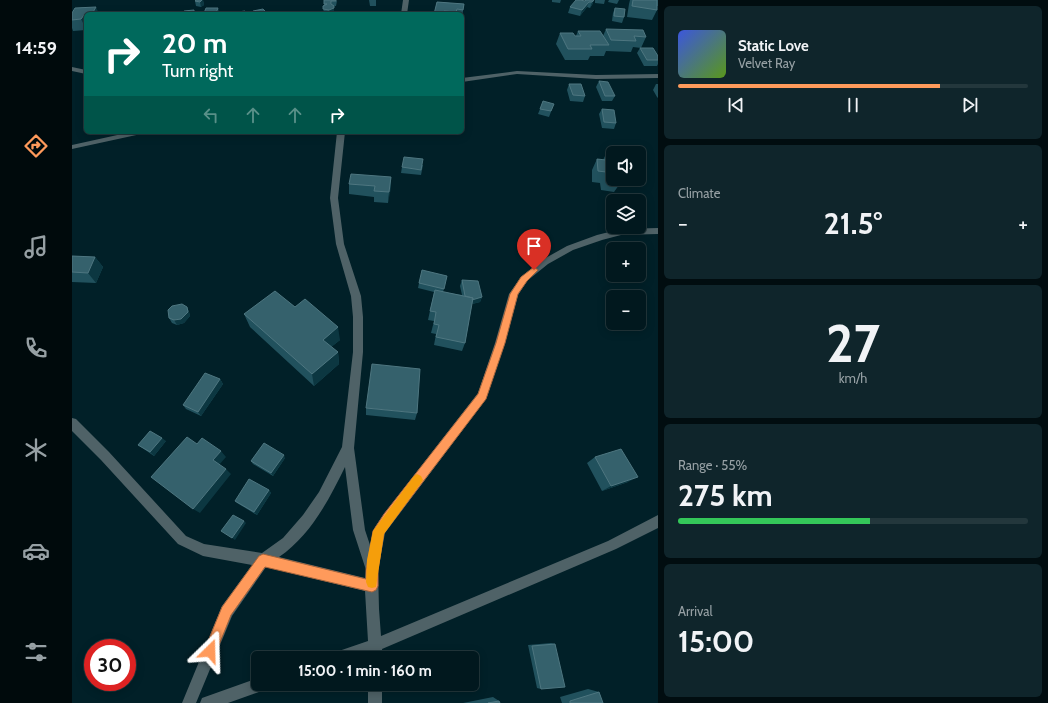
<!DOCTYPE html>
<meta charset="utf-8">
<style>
body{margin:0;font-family:Cabin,sans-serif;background:#0f252b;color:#f1f3f6;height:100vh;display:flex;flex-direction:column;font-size:15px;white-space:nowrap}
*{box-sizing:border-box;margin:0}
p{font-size:13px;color:#96a0a4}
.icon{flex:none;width:22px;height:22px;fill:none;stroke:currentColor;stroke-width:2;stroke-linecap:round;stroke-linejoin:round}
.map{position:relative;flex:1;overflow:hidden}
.details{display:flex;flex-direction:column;gap:6px;padding:6px;background:#010d10;width:390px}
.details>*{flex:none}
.guide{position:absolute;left:12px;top:12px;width:380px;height:122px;border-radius:6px;box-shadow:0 2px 10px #0003,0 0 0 1px #23373c;background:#00695c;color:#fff;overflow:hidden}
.buttons{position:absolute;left:534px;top:146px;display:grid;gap:8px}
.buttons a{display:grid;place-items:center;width:40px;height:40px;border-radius:6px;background:#01181e;box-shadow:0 2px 10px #0003,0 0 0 1px #23373c;font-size:20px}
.speed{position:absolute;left:12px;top:639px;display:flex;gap:8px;font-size:20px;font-weight:700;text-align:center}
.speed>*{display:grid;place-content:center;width:52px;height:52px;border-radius:50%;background:#01181e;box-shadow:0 2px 10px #0003,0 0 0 1px #23373c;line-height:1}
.speed .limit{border:6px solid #d22;background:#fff;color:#111}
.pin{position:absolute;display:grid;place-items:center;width:34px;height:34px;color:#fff;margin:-41px -17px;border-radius:50% 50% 50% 0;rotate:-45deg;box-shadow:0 0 4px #0007}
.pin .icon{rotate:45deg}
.me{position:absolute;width:44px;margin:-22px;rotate:22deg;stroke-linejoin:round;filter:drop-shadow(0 0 3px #0008)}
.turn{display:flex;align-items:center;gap:14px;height:84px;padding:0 12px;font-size:18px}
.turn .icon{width:52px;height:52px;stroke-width:2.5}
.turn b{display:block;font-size:28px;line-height:34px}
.lanes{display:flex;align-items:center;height:38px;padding:0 12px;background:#0003;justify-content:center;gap:20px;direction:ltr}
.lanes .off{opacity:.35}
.big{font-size:30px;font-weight:700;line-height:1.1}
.details .card{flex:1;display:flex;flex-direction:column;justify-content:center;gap:6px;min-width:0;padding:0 14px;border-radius:6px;background:#0f252b}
.details .dial{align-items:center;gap:0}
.dial b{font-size:52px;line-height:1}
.song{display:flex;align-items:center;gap:12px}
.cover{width:48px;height:48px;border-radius:6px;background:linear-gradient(135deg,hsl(230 70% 55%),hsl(90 70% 35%))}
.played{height:4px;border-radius:2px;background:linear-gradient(90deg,#ff9a5b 75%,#23373c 75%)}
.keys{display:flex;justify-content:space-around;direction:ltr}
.heat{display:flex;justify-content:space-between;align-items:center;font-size:22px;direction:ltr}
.charge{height:6px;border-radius:3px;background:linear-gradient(90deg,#34c759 55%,#23373c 0)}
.trip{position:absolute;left:179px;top:651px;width:228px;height:40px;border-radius:6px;background:#01181e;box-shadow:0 2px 10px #0003,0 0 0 1px #23373c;font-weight:700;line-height:40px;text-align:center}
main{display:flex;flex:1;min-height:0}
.menu{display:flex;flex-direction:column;width:72px;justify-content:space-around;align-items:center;background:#000a0c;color:#96a0a4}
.menu .icon{width:28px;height:28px}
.menu .current{color:#ff9a5b}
.menu b{font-size:18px;color:#f1f3f6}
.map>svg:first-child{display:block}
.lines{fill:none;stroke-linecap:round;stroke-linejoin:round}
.minor{fill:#4f6267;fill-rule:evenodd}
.wall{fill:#21515d}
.shaded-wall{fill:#0c3741}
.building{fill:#35616c;stroke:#4e7680}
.route{fill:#ff9a5b;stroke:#a6643b}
.slow{fill:#f59e0b}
</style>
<main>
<nav class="menu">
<b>14:59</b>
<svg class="icon current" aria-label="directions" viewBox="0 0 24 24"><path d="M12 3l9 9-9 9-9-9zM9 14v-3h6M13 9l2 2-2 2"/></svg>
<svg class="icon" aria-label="music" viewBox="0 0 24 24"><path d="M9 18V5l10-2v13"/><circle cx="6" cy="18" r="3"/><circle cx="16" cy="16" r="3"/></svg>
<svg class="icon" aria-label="phone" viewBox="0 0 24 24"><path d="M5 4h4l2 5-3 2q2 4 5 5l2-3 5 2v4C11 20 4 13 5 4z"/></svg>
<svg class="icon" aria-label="climate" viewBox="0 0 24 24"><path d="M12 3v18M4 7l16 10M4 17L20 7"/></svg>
<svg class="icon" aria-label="car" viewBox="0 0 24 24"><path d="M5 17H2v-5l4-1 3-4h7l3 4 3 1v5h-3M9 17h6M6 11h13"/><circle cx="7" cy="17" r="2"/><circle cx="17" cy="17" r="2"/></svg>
<svg class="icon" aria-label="filters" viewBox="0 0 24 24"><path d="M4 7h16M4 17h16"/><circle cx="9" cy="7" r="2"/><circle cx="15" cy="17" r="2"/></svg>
</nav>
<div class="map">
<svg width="586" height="703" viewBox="0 0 586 703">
<rect width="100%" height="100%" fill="#012028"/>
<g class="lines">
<!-- minor -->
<path class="minor" d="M331,0h6l-2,14h-6z
M0,67l14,3v4l-14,-3z
M445,71l79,4 62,-1v4l-62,1 -79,-5 -55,8v-4z
M59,132h14l-4,2 -69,15v-4z
M265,132h8l-7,66 6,46 17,52 2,21v35l-9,96 11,82 5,15 5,-18 9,-13 94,-121 17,-50 14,-49 12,-17 21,-17 25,-14 30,-11 24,-6 37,-1v6l-37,1 -19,5 -29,10 -25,14 -21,17 -9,14 -13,48 -19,56 -101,134 -7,37 1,39 2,27 227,-95 50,-26v13l-42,21 -234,100 1,9h-14v-3l-10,3h-28l2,-5 35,-12 -3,-50 -99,-24 -34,49 -36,87h-14l40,-97 30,-41 -49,-9 -25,-12 -77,-84 -29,-29v-13l4,1 33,33 77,84 18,8 58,9 21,-15 20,-23 16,-23 23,-45 11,-95v-35l-2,-21 -15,-52 -6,-46zM273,467l8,63 13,40 -1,8 -86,-21c31,-21 50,-57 66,-90z
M186,678v6h11l-2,5 -39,14h-28l2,-5z
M296,684h14v19h-14z"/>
</g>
<!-- wall -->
<path class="wall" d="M124,0h7l1,5 -3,2 -5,-1 -1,-5z
M252,0l13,1 -1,5h-2v8h-10l-1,-8 1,-1z
M297,0h7v6h-6z
M480,0h9l-1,3 -8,-1z
M522,0l-2,5 -2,3 -3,-1 -7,9 -12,-3 2,-6 15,-6z
M523,0h10l-1,4 -9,-1z
M537,0h10l-2,4 -9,-2z
M558,0h28v6h-1v4l-5,10 -25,-3 2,-13z
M365,2l27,2 -2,14v-4h-28z
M146,8l1,6h-15v-1z
M543,8l9,9 -2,6 -10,-2 1,-8z
M0,13l14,1v16l-13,1 -1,-3z
M534,29l40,8 -5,11 -8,-1 -2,5 -25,-1 -2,5h-14l-2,4h-23l-9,-16 4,-11 16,3 2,-5 25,5z
M568,48l18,8v8l-1,2h-13l-7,-13z
M527,81l16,15 -3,5h-10l-6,-14z
M497,84l16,12 -2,6 -13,-1 -3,-11z
M584,84h2v14l-1,-1 -4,-7z
M482,104l-5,13 -11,-3 2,-5z
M530,109l14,14 -2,6 -12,-1 -3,-14z
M534,154l7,25h13l-3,6h-4l-5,7 -13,-2 -1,-7 -8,-1v-12l5,-11 6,1z
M351,165l-2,10 -20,-2 1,-6z
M319,177l-3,26 -14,-1v-5l-25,-3v-10z
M0,256l23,1 8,10 -7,16 -24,-1z
M375,276l-4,16 19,3 -2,-9 2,-6 20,17 -2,5 -8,2 -7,39 -3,8 -28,-6 2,-11 -5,-1 3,-12 -6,-1 6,-28 -16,-4 1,-5z
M115,307l2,5 1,4 -6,7 -7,2 -5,-2 -3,-5z
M223,307l45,33 -9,7 7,5 1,12 -25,22 -64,-59 -6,-13z
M148,379l3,5 -22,32 -15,-7 -3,-4z
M294,408l51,5 -2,7 -49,-5z
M94,441l-12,15 -16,-11z
M523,457l33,25 -26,9 -15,-28z
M213,458l-12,18 -20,-12 -2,-3z
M197,490l2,3 -14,22 -20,-12 -2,-2z
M479,643l4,1 -14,45 -4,-1 -9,-43z
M516,689l11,3 4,11h-41l-2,-6z
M421,697l6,4 1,2h-37z"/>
<!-- shaded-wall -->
<path class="shaded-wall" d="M130,0h1l1,5 -3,2 -1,-5z
M522,0l-2,5 -2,3 2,-6z
M259,1l1,5h2v8h-5v-4z
M517,2l-2,5 -7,9 2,-6z
M24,7l3,7h-7z
M146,8l1,6h-3v-1z
M194,12l1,2h-9z
M12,15l2,3v11l-5,-10z
M319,177v11l-3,15 1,-11z
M23,257l8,10 -7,16 -8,-10z
M410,297l-2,5 -16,4 2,-5z
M115,307l2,5 1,4 -6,7 -7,2 -3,-5z
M266,327l2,13 -15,12 -2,-12z
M266,352l1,12 -25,22 -2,-12z
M148,379l3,5 -22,32 -3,-4z
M90,438l4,3 -12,15 -4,-4z
M149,451l5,6 -7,8 -6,-5z
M212,455l1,3 -12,18 -2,-3z
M154,469l5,5 -31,39 -7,-4z
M566,477l-10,5 -26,9 9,-5z
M197,490l2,3 -14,22 -3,-3z
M172,521l2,2 -11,17 -3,-2z"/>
<!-- building -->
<path class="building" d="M124,0h6l-2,2 -5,-1z
M252,0h12v1h-5v3l3,2v2l-5,2 -6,-1v-3l4,-2h-3z
M504,0h4l5,1 1,-1h8l-2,2h-3l-7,8 -12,-3z
M561,0h24v10l-25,-4z
M365,2l27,2 -1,6 -6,-1 -1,3 -12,-1 -1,3h-9z
M24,7l-4,7 -8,1 -3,4 -9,1v-7l3,-5z
M134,8h12l-2,5h-12z
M543,8l10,1 -1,8 -10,-1z
M191,9l3,3 -10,2 -3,-3z
M122,10v4h-10v-3z
M173,11l1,3h-22z
M347,13l15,1h-16z
M534,29l37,1 3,7 -12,-1 2,5 -25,-1z
M506,31h22l9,14h-19l2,4h-24l-8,-16h13l2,3h6z
M568,48h13l5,8v4h-11z
M527,81l9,1 7,14h-10z
M497,84h12l4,12 -12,-1z
M471,101l11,3 -3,7 -11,-2z
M530,109l12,1 2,13 -12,-1z
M534,154l7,1v24h7v3l-13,-2 -1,-8 -8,-1 -1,-12 9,1z
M332,157l19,2 -2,11 -19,-3z
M279,174l40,3 -2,15 -15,-1 1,-5 -26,-2z
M0,256l23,1 -7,16 -16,-1z
M350,270l25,6 -3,13 -25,-6z
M390,280l16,1 4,16 -10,3 1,-2 -8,-2z
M363,290l38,8 -8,45 -29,-6 3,-12 -5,-1 2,-12 -6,-1z
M203,291l20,16 10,-8 33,28 -15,13 15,12 -26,22 -68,-60z
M110,304l5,3 1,5 -7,7 -7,1 -5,-2 -1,-8 4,-4z
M300,364l48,5 -3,44 -51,-5z
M133,373l15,6 -22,33 -15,-7z
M78,431l12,7 -12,14 -12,-7z
M115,437l10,7 5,-6 19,13 -8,9 13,9 -33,40 -42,-32z
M192,443l20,12 -13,18 -20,-12z
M549,449l17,28 -27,9 -16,-29z
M177,479l20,11 -15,22 -19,-11z
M161,515l11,6 -12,17 -11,-7z
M483,644l10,43 -24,2 -9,-43z
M527,692l4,11h-33v-2z
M427,701l1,2h-12z"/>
<!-- route -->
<path class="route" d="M462,267l4,3 -11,11 -9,13 -13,49 -19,56 -102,134 -6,37v16l-2,4 -4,2 -107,-25 -34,48 -16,40 -5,2 -4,-2 -2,-4 18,-44 37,-51 4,-2 103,25v-9l7,-39 11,-17 94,-120 18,-51 14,-49 11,-17z"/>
<!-- slow -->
<path class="slow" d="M345,474l4,2 2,4 -2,3 -37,51 -8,53 -4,1 -4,-1 -2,-5 1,-22 6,-29 41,-55z"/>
</svg>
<div class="buttons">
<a><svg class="icon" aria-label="sound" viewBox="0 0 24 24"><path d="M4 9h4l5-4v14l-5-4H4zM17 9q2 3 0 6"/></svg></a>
<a><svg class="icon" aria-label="layers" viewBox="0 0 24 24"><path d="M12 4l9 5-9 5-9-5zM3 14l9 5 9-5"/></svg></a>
<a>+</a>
<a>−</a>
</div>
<div class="speed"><div class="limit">30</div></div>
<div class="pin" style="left:462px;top:270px;background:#d93025"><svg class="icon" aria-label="arrive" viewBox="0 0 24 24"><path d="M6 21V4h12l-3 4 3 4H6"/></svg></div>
<svg class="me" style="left:138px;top:651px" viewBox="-20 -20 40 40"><path d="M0-17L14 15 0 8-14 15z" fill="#ff9a5b" stroke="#fff" stroke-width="4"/></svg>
<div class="trip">15:00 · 1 min · 160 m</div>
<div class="guide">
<div class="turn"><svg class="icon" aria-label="right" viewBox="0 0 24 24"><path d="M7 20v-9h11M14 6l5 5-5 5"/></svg><div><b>20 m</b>Turn right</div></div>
<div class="lanes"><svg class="icon off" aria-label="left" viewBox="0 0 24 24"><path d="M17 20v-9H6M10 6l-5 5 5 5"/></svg><svg class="icon off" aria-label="ahead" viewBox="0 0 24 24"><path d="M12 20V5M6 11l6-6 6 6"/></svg><svg class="icon off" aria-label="ahead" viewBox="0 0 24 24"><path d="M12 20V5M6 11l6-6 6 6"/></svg><svg class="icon" aria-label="right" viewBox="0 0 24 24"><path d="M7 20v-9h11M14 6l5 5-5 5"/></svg></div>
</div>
</div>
<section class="details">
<div class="card">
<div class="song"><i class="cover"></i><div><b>Static Love</b><p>Velvet Ray</p></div></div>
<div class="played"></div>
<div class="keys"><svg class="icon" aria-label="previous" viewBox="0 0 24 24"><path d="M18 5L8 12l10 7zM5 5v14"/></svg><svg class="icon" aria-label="pause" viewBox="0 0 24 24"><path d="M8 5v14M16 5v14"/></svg><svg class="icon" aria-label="next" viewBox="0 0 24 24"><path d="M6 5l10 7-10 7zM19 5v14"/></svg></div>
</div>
<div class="card"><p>Climate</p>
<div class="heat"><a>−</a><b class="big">21.5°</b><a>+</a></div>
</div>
<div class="card dial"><b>27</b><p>km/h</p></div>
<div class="card"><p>Range · 55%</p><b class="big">275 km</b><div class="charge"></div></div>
<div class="card"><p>Arrival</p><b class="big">15:00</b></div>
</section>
</main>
